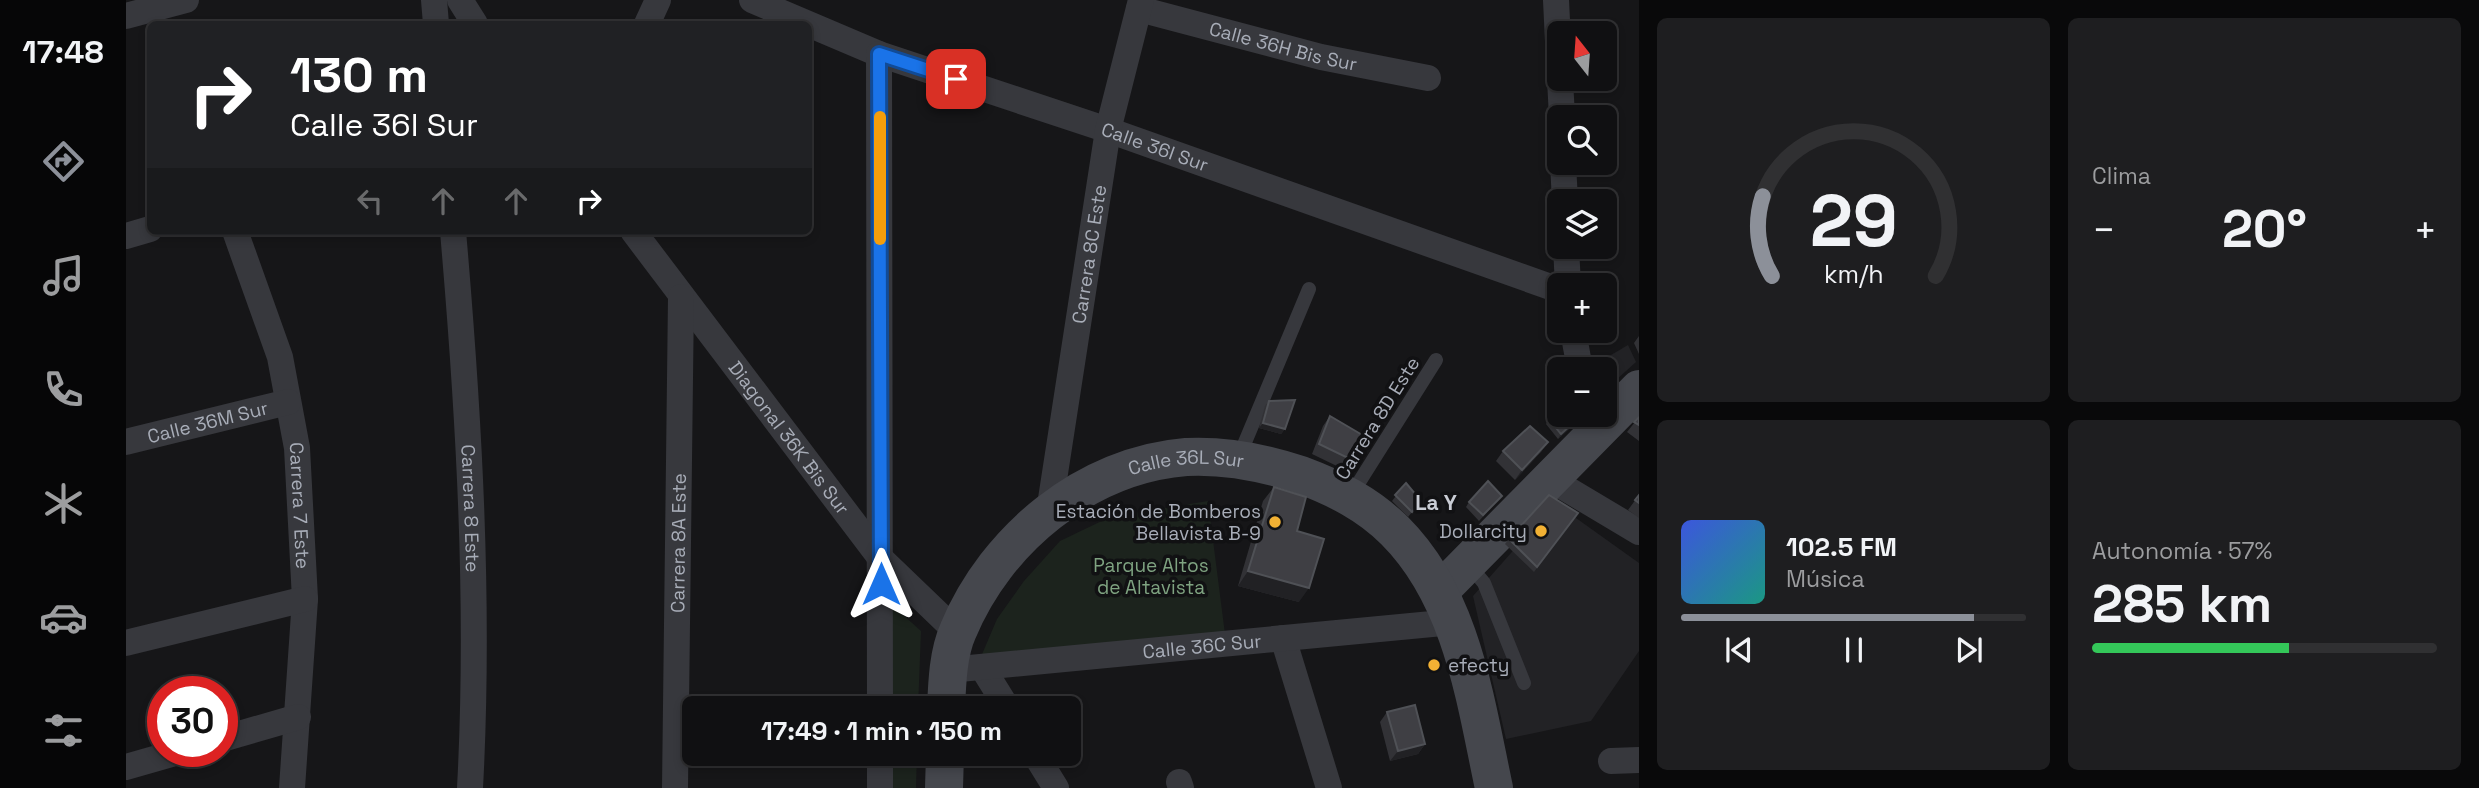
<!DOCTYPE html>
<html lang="es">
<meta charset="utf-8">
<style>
body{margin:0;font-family:"Space Grotesk",sans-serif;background:#1e1e20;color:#f1f3f6;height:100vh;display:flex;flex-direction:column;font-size:26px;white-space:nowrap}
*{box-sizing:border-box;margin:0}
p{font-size:23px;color:#9c9d9f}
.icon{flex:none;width:38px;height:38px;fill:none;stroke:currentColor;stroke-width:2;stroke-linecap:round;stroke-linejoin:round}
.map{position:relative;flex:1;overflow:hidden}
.drawer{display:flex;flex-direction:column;gap:18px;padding:18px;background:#09090a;width:840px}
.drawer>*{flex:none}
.guide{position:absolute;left:21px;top:21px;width:665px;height:214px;border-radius:10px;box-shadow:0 4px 10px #0003,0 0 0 2px #303032;background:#202124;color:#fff;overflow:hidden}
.needle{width:46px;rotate:343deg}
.fabs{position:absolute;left:1421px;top:21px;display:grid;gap:14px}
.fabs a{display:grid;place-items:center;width:70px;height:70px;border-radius:10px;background:#101012;box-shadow:0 4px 10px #0003,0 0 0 2px #303032;font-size:35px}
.speed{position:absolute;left:21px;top:676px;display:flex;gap:14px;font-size:35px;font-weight:700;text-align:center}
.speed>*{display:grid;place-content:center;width:91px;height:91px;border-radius:50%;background:#101012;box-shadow:0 4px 10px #0003,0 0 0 2px #303032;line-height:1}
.speed .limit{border:10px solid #d22;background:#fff;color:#111}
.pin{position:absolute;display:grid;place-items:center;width:60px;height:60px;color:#fff;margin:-30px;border-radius:14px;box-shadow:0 4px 10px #0006}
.me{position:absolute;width:77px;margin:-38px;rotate:0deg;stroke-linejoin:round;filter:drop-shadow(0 0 5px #0008)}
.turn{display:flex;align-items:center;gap:24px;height:147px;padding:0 28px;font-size:32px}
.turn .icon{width:91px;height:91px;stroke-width:2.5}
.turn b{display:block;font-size:49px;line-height:60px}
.lanes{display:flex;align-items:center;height:66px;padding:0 28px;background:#0003;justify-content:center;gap:35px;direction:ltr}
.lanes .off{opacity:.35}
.big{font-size:52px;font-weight:800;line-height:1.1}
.drawer .card{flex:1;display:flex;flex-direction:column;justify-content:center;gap:10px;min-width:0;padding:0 24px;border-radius:10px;background:#1e1e20}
.drawer .dial{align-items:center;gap:0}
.dial svg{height:182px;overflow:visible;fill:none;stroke:#303032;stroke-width:7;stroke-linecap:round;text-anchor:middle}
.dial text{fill:#f1f3f6;stroke:none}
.song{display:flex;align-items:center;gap:21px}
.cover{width:84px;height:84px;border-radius:10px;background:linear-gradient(135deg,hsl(230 70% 55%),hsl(170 70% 35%))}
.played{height:7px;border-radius:4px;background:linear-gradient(90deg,#8c9099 85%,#303032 85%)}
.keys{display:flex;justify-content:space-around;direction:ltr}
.heat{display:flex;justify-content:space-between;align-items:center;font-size:38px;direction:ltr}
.charge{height:10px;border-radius:5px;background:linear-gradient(90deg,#34c759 57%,#303032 0)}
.drawer .tiles{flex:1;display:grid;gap:18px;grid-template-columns:repeat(2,1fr)}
.trip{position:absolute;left:556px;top:696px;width:399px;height:70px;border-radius:10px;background:#101012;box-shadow:0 4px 10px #0003,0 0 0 2px #303032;font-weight:800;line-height:70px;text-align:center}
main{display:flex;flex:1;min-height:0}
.tabs{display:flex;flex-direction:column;width:126px;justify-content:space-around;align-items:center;background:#060607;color:#9c9d9f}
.tabs .icon{width:49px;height:49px}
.tabs .active{color:#8c9099}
.tabs b{font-size:32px;color:#f1f3f6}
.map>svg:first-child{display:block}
.built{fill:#222225}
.green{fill:#1c231d}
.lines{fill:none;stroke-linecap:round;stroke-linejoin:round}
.lane{stroke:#37383d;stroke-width:14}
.street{stroke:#37383d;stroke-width:26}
.secondary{stroke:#45474d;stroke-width:38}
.wall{fill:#323236}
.shaded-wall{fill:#212124}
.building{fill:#3f3f44;stroke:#4f5156;stroke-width:2}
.route-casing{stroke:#114b97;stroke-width:18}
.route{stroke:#1a73e8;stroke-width:12}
.slow{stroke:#f59e0b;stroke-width:12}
.poi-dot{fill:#f2b134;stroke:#111113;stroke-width:2.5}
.labels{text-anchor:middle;stroke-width:7;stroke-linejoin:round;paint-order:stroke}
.street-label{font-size:19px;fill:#a8adb8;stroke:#111113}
.poi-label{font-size:19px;fill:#a8adb8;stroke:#111113;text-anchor:end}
.park-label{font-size:19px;fill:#7fa381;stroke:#111113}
.neighbourhood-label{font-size:21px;font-weight:bold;fill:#c9ccd4;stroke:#111113}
</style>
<main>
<nav class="tabs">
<b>17:48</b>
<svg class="icon active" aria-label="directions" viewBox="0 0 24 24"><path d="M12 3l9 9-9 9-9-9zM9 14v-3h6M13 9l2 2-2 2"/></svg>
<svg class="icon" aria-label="music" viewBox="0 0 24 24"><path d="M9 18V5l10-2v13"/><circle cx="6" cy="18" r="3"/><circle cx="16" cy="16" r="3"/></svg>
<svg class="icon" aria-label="phone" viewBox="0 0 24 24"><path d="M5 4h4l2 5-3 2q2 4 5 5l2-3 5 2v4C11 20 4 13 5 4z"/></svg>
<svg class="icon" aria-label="climate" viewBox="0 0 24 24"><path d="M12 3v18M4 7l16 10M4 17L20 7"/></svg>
<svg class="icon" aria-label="car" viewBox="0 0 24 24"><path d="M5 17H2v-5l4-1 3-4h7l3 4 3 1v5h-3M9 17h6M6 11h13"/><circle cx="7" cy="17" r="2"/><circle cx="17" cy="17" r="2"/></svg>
<svg class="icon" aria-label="filters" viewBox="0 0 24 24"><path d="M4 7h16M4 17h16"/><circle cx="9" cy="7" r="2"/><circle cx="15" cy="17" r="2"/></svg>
</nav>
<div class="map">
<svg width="1513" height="788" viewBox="0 0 1513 788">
<rect width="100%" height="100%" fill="#161618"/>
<!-- built -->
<path class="built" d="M1502,345l8,17 -30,27 -1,-20h-4l-2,-7z
M1429,503l84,60v88l-48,70 -85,18 -33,-143z"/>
<!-- green -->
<path class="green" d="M1082,501l17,133 -245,25 17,-40 27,-38 36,-40 50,-24z
M745,586l50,45 -3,78h-48z
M744,754h47l-1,34h-46z"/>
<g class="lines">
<!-- lane -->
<path class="lane" d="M1112,459l71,-170
M1225,495l85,-135
M1343,565l15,18 40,100"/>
<!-- street -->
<g class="street">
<path d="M308,0l2,24"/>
<path d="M334,0l15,24"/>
<path id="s1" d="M626,0l127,54 229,76 451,160"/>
<path d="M1430,0l3,62"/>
<path id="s2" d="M1013,9l182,48 107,21"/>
<path d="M0,16l60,-16"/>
<path d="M521,24l11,-24"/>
<path d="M753,54l1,655"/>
<path d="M1434,79l2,38"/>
<path d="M1437,163l2,38"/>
<path id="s3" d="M109,231l45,126 17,91 8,151 -13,189"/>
<path id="s4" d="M327,231c16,185 27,372 17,557"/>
<path id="s5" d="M507,231l248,328 76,73"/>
<path d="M0,236l24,-7"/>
<path d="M1440,247l2,38"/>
<path d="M1447,331l7,38"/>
<path id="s6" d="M0,442l162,-40"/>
<path d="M1424,479l89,53"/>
<path id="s7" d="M923,512l59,-382 33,-130"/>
<path d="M1157,638l46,150"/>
<path d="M0,643l179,-44"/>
<path d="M856,667l26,42"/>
<path id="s8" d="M823,670l504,-48"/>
<path d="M96,739l76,-22"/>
<path d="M909,754l21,34"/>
<path d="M1485,761l28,-1"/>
<path d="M0,767l56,-16"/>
<path d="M1053,782l2,6"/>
<path id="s9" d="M549,788l6,-491"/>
<path d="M754,788v-34"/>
</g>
<!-- secondary -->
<g class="secondary">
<path d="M1314,591l199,-202"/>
<path id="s10" d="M820,709c1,-25 2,-56 12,-78 38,-92 128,-166 228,-174 39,-2 79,6 115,18 35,13 67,29 94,56 67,67 80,168 99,257"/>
<path d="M818,788l1,-34"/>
</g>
</g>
<!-- wall -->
<path class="wall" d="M1513,336v18l-5,-11z
M1143,401l16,28 -4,5 -22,-6 6,-22z
M1204,416l34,20 -21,33 -31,-15 11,-28z
M1513,417v24l-12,-9z
M1423,419l30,1 -21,19 -12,-15z
M1422,442l-7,10 -26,28 -19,-19 7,-10z
M1280,483l15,18 -13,16 -16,-16z
M1148,487l23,44 2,71 -61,-16 25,-85z
M1513,495v23l-11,-8z
M1376,496l-23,25 -13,-14 3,-5z
M1452,513l-44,59 -29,-28 4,-5z
M1261,712l38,32 -7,10 -28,7 -10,-39z"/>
<!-- shaded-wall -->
<path class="shaded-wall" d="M1456,415l-3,5 -21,19 3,-5z
M1137,423l22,6 -4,5 -22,-6z
M1422,442l-7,10 -26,28 7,-10z
M1122,571l61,17 -10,14 -61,-16z
M1299,744l-7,10 -28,7 8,-10z"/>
<!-- building -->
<path class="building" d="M1169,400l-10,29 -22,-6 6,-22z
M1433,410v5h23l-21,19 -12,-15z
M1204,416l34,20 -14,23 -31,-15z
M1513,417v8l-5,-3z
M1404,426l18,16 -26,28 -19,-19z
M1362,481l14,15 -19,19 -14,-13z
M1280,483l15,18 -9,11 -17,-17z
M1148,487l32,10 -9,34 27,8 -15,49 -61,-17z
M1423,495l29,18 -41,54 -28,-28z
M1513,495v8l-4,-3z
M1289,705l10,39 -27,7 -11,-39z"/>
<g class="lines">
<defs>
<path id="route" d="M755,584l-2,-530 77,25"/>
</defs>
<!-- route casing -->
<use href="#route" class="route-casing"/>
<!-- route -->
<use href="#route" class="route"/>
<!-- slow -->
<path class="slow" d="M754,117v122"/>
</g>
<!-- markers -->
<g class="poi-dot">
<circle cx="1149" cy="522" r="7"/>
<circle cx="1415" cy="531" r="7"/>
<circle cx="1308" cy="665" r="7"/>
</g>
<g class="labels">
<!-- street labels -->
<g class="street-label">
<text dy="7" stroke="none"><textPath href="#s2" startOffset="149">Calle 36H Bis Sur</textPath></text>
<text dy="7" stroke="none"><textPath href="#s1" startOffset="429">Calle 36I Sur</textPath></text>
<text dy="7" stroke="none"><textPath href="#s7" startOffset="261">Carrera 8C Este</textPath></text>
<text transform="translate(1251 418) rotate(-58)" y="7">Carrera 8D Este</text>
<text dy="7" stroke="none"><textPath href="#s6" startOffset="84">Calle 36M Sur</textPath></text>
<text dy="7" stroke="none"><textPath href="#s5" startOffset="259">Diagonal 36K Bis Sur</textPath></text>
<text dy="7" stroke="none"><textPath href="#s10" startOffset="380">Calle 36L Sur</textPath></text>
<text dy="7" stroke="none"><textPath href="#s3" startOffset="284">Carrera 7 Este</textPath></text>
<text dy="7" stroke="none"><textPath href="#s4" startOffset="278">Carrera 8 Este</textPath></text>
<text dy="7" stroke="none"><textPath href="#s9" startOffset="245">Carrera 8A Este</textPath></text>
<text dy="7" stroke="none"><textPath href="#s8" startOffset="254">Calle 36C Sur</textPath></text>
</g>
<!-- poi labels -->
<g class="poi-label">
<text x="1135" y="518">Estación de Bomberos<tspan x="1135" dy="22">Bellavista B-9</tspan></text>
<text x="1401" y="538">Dollarcity</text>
<text x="1322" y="672" text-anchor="start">efecty</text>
</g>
<!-- park labels -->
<g class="park-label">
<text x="1025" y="572">Parque Altos<tspan x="1025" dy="22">de Altavista</tspan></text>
</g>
<!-- neighbourhood labels -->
<g class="neighbourhood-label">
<text x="1310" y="510">La Y</text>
</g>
</g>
</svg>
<div class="fabs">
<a><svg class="needle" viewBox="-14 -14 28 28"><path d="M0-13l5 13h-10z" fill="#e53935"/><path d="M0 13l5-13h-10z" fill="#9c9d9f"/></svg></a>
<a><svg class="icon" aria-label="search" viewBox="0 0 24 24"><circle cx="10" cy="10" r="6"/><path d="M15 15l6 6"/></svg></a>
<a><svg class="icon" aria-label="layers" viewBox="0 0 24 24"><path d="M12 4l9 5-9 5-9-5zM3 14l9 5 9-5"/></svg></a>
<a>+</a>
<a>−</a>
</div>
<div class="speed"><div class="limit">30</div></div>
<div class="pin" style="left:830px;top:79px;background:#d93025"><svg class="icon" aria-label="arrive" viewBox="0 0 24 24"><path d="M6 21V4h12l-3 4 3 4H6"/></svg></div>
<svg class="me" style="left:755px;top:584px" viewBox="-20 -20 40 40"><path d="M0-17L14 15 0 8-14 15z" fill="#1a73e8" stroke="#fff" stroke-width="4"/></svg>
<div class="trip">17:49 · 1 min · 150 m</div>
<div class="guide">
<div class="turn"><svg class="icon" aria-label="right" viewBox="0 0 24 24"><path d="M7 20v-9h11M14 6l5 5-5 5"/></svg><div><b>130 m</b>Calle 36I Sur</div></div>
<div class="lanes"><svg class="icon off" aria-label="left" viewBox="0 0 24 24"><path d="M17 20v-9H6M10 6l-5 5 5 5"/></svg><svg class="icon off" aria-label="ahead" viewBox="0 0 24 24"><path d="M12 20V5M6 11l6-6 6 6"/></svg><svg class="icon off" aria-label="ahead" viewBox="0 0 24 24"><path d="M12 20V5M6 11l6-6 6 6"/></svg><svg class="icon" aria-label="right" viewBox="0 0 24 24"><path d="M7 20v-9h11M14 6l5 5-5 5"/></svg></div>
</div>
</div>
<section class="drawer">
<div class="tiles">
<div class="card dial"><svg viewBox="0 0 100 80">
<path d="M14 69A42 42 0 1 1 86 69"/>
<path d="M14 69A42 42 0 0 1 10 34" stroke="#8c9099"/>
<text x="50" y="56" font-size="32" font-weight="700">29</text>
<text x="50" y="72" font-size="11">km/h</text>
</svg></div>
<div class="card"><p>Clima</p>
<div class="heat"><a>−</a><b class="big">20°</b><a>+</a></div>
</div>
<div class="card">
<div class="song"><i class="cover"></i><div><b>102.5 FM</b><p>Música</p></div></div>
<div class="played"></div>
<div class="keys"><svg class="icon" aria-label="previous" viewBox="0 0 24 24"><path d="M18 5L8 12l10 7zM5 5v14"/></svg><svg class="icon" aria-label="pause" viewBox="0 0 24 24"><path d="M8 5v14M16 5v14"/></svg><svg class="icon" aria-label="next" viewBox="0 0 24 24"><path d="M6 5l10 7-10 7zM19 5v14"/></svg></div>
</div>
<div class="card"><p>Autonomía · 57%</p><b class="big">285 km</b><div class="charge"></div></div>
</div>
</section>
</main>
